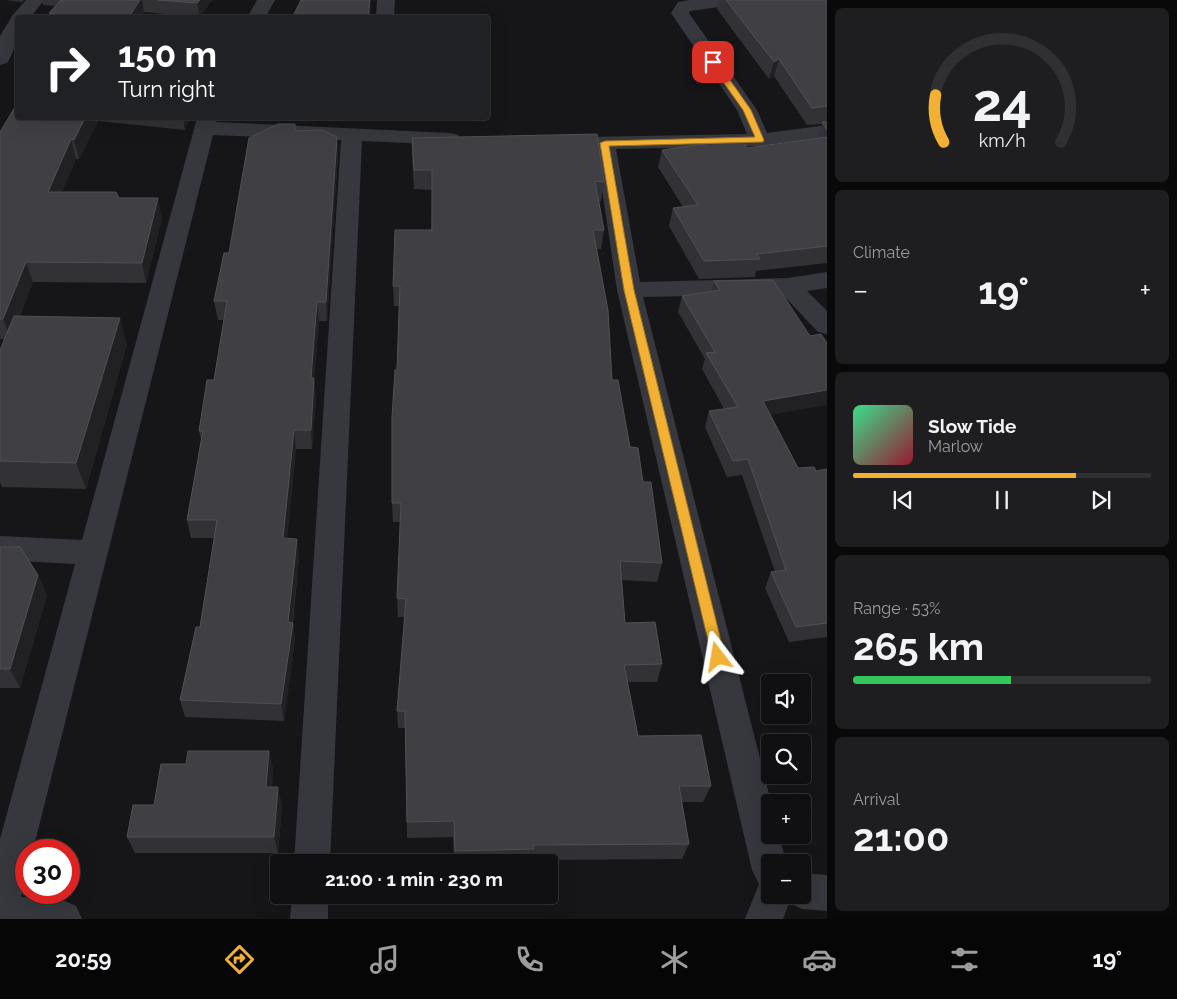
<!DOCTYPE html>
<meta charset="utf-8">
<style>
body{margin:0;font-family:Raleway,sans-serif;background:#1e1e20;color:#f1f3f6;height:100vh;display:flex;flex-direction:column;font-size:19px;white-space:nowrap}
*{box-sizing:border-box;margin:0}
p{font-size:16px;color:#9c9d9f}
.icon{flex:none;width:28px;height:28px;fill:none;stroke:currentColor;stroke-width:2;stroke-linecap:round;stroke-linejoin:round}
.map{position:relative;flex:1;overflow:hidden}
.details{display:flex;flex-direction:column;gap:8px;padding:8px;background:#09090a;width:350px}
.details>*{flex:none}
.guide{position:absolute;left:15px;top:15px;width:475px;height:105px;border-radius:5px;box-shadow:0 5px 20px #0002,0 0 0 1px #303032;background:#202124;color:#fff;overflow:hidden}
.controls{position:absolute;left:761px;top:674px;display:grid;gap:10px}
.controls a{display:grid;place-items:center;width:50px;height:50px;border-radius:5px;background:#101012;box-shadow:0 5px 20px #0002,0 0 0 1px #303032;font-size:25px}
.speed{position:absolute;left:15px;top:839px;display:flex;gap:10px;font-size:25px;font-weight:700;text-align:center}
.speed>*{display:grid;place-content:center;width:65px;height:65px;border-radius:50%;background:#101012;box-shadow:0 5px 20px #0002,0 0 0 1px #303032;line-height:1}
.speed .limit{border:8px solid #d22;background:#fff;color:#111}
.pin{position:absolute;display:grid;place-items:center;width:42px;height:42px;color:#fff;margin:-21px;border-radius:10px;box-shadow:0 2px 8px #0006}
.me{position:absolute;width:55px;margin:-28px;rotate:346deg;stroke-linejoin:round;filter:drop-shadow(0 0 4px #0008)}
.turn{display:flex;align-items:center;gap:18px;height:105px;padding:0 20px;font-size:22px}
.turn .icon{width:65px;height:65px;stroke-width:2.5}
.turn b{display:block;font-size:35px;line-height:42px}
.big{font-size:38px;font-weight:700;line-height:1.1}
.details .tile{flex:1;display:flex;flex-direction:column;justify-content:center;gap:8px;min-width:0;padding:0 18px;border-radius:8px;background:#1e1e20}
.details .dial{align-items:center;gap:0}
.dial svg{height:130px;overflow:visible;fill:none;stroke:#303032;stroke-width:7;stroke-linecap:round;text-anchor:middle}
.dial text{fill:#f1f3f6;stroke:none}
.song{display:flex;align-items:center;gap:15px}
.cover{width:60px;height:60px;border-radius:8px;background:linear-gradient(135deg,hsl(150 70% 55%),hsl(350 70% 35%))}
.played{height:5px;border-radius:2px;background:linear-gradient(90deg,#f2b134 75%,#303032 75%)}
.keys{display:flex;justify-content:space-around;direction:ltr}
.heat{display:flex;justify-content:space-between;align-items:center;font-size:28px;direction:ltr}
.charge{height:8px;border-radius:4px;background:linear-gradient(90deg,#34c759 53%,#303032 0)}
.trip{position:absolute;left:270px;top:854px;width:288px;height:50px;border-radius:5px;background:#101012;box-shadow:0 5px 20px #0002,0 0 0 1px #303032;font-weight:700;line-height:50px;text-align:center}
.tab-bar{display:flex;height:80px;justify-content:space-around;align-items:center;background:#060607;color:#9c9d9f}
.tab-bar .icon{width:35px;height:35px}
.tab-bar .selected{color:#f2b134}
.tab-bar b{font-size:22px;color:#f1f3f6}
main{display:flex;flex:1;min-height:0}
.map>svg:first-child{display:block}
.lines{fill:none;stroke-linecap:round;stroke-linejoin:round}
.street{fill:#37383d;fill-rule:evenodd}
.wall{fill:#323236}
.shaded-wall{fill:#212124}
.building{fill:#3f3f44;stroke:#4f5156}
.route{fill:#f2b134;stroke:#9d7322}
</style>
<main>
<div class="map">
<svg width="827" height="919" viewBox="0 0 827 919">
<rect width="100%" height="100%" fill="#161618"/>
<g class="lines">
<!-- street -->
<path class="street" d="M26,0h18l-14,18h-12c0,15 -2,32 -11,45l-7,2v-29l12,-20z
M257,0h18l-10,18h-18z
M377,0h18l-1,18h-18z
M690,0h52l-3,4 -6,1 -43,6 -1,2 68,97 10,23 60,-8v12l-67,9 -144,3 24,133 148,-4 39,-6v16l-20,3 20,20v23l-9,-2 -36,-38 -139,3 128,505 -1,33h9l7,27h-16v33h32v-22l25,2v36l-25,-2 -13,-6 -6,16h-38l14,-35 -7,-14 -135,-580 -21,-141 -16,-2 -3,-4 3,-4 7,-2 160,-3 -10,-24 -66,-97 7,-11z
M197,118h20l-1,4 235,11 7,2 3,4 -3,4 -7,2 -89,-4 -32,721h-36l47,-722 -128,-5 -180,715h-7v27l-5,20 42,3 13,6 6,13h-82v-80l75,-275 -75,-4v-24l82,4z
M292,895h36v24h-38z"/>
</g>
<!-- wall -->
<path class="wall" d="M5,0h19l-2,2z
M41,0h171l-12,17 -56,-5 -3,6h-91l-1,-5 6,-7 -12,-1z
M719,0h108v263l-71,8 -1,6 -56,2 -30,-53 4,-18 10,-1 -25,-40 4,-17 85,-2 70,-10 5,-14 -15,1 -33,-49 -5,3 -52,-70z
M18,118h172l-5,12 -87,-9 -19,38h-3l-14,33 57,6 43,20 -16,65 -113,-1 -13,34 107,28 -41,145 -84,-2 -2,-5v-132l5,-11h-5v-207z
M296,131l41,6 1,18 -11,166h-8l-5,58 2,18 -4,52h-16l-9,90 12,18 -6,66 2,17 -11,81 -99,-4 -5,-17 20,-73 14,-89h-23l-4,-18 14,-80 -2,-9 15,-51 10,-60h-6l-4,-19 15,-48z
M412,138l192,44 -3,19h-2l5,29 -3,19h-4l15,131 18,67 13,35 19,81 -5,19 -35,-2 3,43 37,41 -5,18h-29l10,54 73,50 -8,16h-21l7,42 -7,15 -151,1v2h-77l-1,-25 -46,1 -2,-110h-7l-1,-17 8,-94h-7l-1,-19 3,-76h-7l-1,-19 7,-197h-5l-1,-20 38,-56 1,-40 -18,-1 -2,-32z
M773,280l-2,135 27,53 18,3 11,-2v168l-38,5 -24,-54 6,-16h4l-33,-97 -15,2 -22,-50 4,-16 15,-2 -22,-40 3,-10 -27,-47 4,-16 30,-5 2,-10z
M0,547l38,28 9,20 -27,93h-20z
M269,751l4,18 -1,18 10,18 -4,48h-143l-8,-16 27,-32 32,-41z"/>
<!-- shaded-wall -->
<path class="shaded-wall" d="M140,0h2l2,12 -3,6h-13z
M200,0h12l-12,17 -3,-14z
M370,0l1,18h-3z
M779,59l-5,17 -5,3 5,-17z
M85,118h13v3l-19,38 -5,-19z
M183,118h7l-5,12z
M337,137l1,18 -11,166 -1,-19z
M71,139l5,20 -22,53 -6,-20z
M158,198l4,20 -16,65 -4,-20z
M26,262l7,20 -22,57 -8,-20z
M317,302l2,19 -5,58 2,18 -4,52 -1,-19v-52z
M120,318l7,26 -41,145 -10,-26z
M827,390v15l-69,12 5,-16z
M294,430l2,19 -11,108 -2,-19z
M297,539l2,18 -7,67 1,-1 2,17 -11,81 -3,-17 7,-82z
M38,575l9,20 -27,93 -10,-19z
M269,751l4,18 -3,35 -4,-17z
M278,787l4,18 -4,48 -4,-16z"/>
<!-- building -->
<path class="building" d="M61,0h79l-12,18h-41l-38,-5z
M158,0h42l-3,3z
M301,0h69l-2,18h-76z
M726,0h101v106l-15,2 -33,-49 -5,3z
M18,102v16h67l-11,22 -3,-1 -23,53h68l3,6h39l-16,65 -116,-1 -23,57h-3v-187z
M822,122h5v8z
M278,124h17v7l27,-1 15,7 -11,165h-9l-6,76h3l-3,52h-17l-11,108 14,1 -9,83 5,1 -12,81 -101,-4 16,-73h4l17,-107h-30l16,-89h-4l8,-51h7l13,-79h-13l10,-48h5l20,-115z
M597,134l7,48 -9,-1 9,49h-11l15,80 4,70h6l12,67 8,1 5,34h8l11,81 -42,-2 5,62 30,-1 7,42 -38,1 14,71 63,-1 10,51h-32l10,58 -156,1 1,4 -79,2 -1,-30 -47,1 -2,-111h-8l9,-112 -9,-1 4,-95h-9v-86l3,-47h2l3,-84h-7l2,-56h37v-60h-18l-2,-32z
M827,137v109l-70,8 3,5 -56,2 -31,-53 25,-3 -36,-55 79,-11 6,9z
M773,280l37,56 11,-2 6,9v47l-64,11 35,67 16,-1 2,4 11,-2v154l-31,4 -25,-55 15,-2 -38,-111 -15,2 -24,-50 29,-4 -32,-54 9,-1 -33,-56 38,-6 -6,-9z
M14,316l106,2 -44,145 -76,-2v-111z
M0,547h20l18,28 -28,94h-10z
M188,751h81l-3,36h12l-4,50h-147l6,-32h21l7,-41h25z"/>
<!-- route -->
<path class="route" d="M713,59l3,1 35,50 13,30 -1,2 -154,4 25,144 91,367 -2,4h-10l-1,-4 -88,-367 -24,-147 5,-2 150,-4 -12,-27 -34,-48z"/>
</svg>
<div class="controls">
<a><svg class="icon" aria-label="sound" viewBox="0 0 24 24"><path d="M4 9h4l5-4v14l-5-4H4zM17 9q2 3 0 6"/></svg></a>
<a><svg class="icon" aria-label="search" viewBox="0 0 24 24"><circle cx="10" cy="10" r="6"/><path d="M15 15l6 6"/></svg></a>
<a>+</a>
<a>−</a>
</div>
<div class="speed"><div class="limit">30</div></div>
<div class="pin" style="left:713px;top:62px;background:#d93025"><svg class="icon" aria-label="arrive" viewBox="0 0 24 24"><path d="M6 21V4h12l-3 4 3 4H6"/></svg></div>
<svg class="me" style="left:718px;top:657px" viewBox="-20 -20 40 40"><path d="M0-17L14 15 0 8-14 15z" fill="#f2b134" stroke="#fff" stroke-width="4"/></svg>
<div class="trip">21:00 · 1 min · 230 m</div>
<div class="guide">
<div class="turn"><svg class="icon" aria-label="right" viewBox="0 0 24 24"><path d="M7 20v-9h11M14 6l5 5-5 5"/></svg><div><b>150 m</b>Turn right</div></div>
</div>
</div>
<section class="details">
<div class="tile dial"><svg viewBox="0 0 100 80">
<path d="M14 69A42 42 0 1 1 86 69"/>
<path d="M14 69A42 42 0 0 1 9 40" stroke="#f2b134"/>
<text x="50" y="56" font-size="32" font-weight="700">24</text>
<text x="50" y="72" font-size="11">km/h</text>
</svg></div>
<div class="tile"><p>Climate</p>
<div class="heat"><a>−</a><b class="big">19°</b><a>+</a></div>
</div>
<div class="tile">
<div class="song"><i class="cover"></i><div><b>Slow Tide</b><p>Marlow</p></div></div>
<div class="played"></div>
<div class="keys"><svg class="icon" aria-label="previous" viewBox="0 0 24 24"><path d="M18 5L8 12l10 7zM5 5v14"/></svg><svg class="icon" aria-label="pause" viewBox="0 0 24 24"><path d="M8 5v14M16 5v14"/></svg><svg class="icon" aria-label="next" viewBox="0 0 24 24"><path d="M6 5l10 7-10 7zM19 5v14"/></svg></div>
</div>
<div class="tile"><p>Range · 53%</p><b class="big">265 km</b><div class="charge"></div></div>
<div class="tile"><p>Arrival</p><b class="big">21:00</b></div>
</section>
</main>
<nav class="tab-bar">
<b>20:59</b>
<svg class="icon selected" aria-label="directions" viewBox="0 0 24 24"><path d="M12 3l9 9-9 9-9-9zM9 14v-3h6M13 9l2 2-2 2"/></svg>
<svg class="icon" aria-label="music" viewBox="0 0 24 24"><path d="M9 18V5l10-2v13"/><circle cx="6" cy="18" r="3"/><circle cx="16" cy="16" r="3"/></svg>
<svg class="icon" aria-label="phone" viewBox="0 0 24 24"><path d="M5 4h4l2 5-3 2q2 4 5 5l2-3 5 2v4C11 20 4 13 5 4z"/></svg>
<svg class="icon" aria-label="climate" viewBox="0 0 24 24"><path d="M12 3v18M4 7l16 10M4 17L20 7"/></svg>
<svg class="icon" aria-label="car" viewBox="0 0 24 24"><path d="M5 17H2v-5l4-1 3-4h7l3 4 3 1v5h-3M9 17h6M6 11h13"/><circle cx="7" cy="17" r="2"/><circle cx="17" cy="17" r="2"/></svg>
<svg class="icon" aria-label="filters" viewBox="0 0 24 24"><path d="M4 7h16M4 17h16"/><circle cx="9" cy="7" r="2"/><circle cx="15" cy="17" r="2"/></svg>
<b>19°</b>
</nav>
